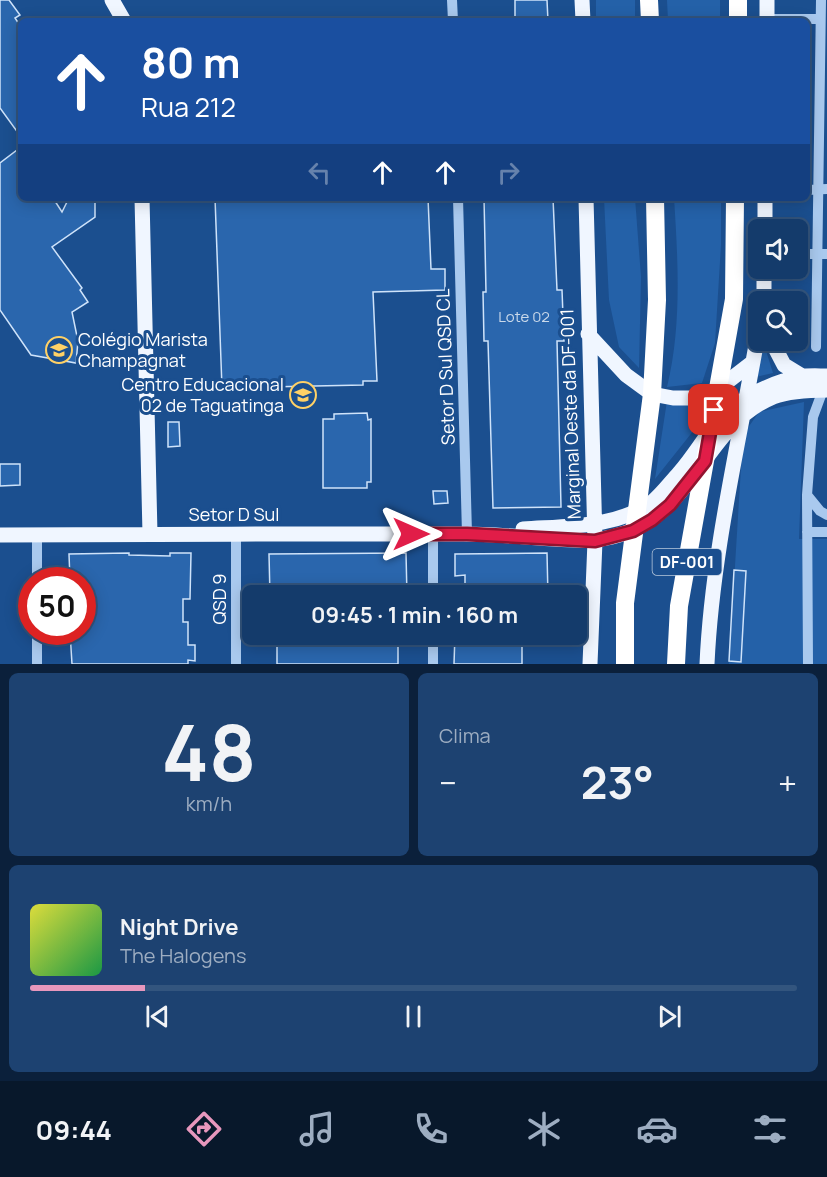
<!DOCTYPE html>
<html lang="pt">
<meta charset="utf-8">
<style>
body{margin:0;font-family:Manrope,sans-serif;background:#1d4271;color:#f1f3f6;height:100vh;display:flex;flex-direction:column;font-size:22px;white-space:nowrap}
*{box-sizing:border-box;margin:0}
p{font-size:20px;color:#9dadc1}
.icon{flex:none;width:33px;height:33px;fill:none;stroke:currentColor;stroke-width:2;stroke-linecap:round;stroke-linejoin:round}
.map{position:relative;height:664px;overflow:hidden}
.sheet{display:flex;flex-direction:column;gap:9px;padding:9px;background:#0b203b;flex:1}
.sheet>*{flex:none}
.guide{position:absolute;left:18px;top:18px;width:792px;height:183px;border-radius:9px;box-shadow:0 3px 15px #0003,0 0 0 2px #33557e;background:#1a4fa0;color:#fff;overflow:hidden}
.fabs{position:absolute;left:748px;top:219px;display:grid;gap:12px}
.fabs a{display:grid;place-items:center;width:60px;height:60px;border-radius:9px;background:#143b6b;box-shadow:0 3px 15px #0003,0 0 0 2px #33557e;font-size:30px}
.speed{position:absolute;left:18px;top:567px;display:flex;gap:12px;font-size:30px;font-weight:700;text-align:center}
.speed>*{display:grid;place-content:center;width:78px;height:78px;border-radius:50%;background:#143b6b;box-shadow:0 3px 15px #0003,0 0 0 2px #33557e;line-height:1}
.speed .limit{border:9px solid #d22;background:#fff;color:#111}
.pin{position:absolute;display:grid;place-items:center;width:51px;height:51px;color:#fff;margin:-26px;border-radius:12px;box-shadow:0 3px 9px #0006}
.me{position:absolute;width:66px;margin:-33px;rotate:90deg;stroke-linejoin:round;filter:drop-shadow(0 0 4px #0008)}
.turn{display:flex;align-items:center;gap:21px;height:126px;padding:0 24px;font-size:27px}
.turn .icon{width:78px;height:78px;stroke-width:2.5}
.turn b{display:block;font-size:42px;line-height:51px}
.lanes{display:flex;align-items:center;height:57px;padding:0 24px;background:#0003;justify-content:center;gap:30px;direction:ltr}
.lanes .off{opacity:.35}
.big{font-size:45px;font-weight:700;line-height:1.1}
.sheet .widget{flex:1;display:flex;flex-direction:column;justify-content:center;gap:9px;min-width:0;padding:0 21px;border-radius:9px;background:#1d4271}
.sheet .dial{align-items:center;gap:0}
.dial b{font-size:78px;line-height:1}
.song{display:flex;align-items:center;gap:18px}
.cover{width:72px;height:72px;border-radius:9px;background:linear-gradient(135deg,hsl(60 70% 55%),hsl(140 70% 35%))}
.played{height:6px;border-radius:3px;background:linear-gradient(90deg,#e797bd 15%,#33557e 15%)}
.keys{display:flex;justify-content:space-around;direction:ltr}
.heat{display:flex;justify-content:space-between;align-items:center;font-size:33px;direction:ltr}
.sheet .tiles{flex:1;display:grid;gap:9px;grid-template-columns:1fr 1fr}
.widget:last-child{grid-column:span 2}
.trip{position:absolute;left:242px;top:585px;width:345px;height:60px;border-radius:9px;background:#143b6b;box-shadow:0 3px 15px #0003,0 0 0 2px #33557e;font-weight:700;line-height:60px;text-align:center}
.tabs{display:flex;height:96px;justify-content:space-around;align-items:center;background:#08182b;color:#9dadc1}
.tabs .icon{width:42px;height:42px}
.tabs .current{color:#e797bd}
.tabs b{font-size:27px;color:#f1f3f6}
.map>svg:first-child{display:block}
.green{fill:#2461a8}
.building{fill:#2a66ad;stroke:#cfe3fa;stroke-width:1.5}
.lines{fill:none;stroke-linecap:round;stroke-linejoin:round}
.minor{stroke:#a9c9ee;stroke-width:10}
.major{stroke:#f0f6ff;stroke-width:15}
.highway{stroke:#fff;stroke-width:18}
.route-casing{stroke:#92132f;stroke-width:15}
.route{stroke:#e11d48;stroke-width:10}
.labels{text-anchor:middle;stroke-width:6;stroke-linejoin:round;paint-order:stroke}
.number-label{font-size:15px;fill:#cad9ea}
.shield{fill:#1b4f8f;stroke:#bbcadd;stroke-width:1.5}
.shield-label{font-size:16px;font-weight:bold;fill:#fff}
.poi-label{font-size:18px;fill:#fff;stroke:#1b4f8f;text-anchor:start}
.street-label{font-size:18px;fill:#fff;stroke:#1b4f8f}
</style>
<div class="map">
<svg width="827" height="664" viewBox="0 0 827 664">
<rect width="100%" height="100%" fill="#1b4f8f"/>
<!-- green -->
<path class="green" d="M596,0h39v21h-39z
M667,0h53v21h-52z
M604,198h31l6,79 -2,91 -20,-21 -10,-47z
M674,198h47v47l-6,98 -13,40 -35,4c15,-61 11,-127 7,-189z
M763,341l10,32 -17,4z
M703,400l-9,30 -39,49 12,-78z
M804,402l-5,137h28v125h-98l14,-229 16,-23z"/>
<!-- building -->
<path class="building" d="M0,0h9l11,15 -5,3 6,9v110l-21,-29z
M515,0h32l1,21h-33z
M21,147v51h32l9,14 7,-14h26v19l-43,30 30,41 -2,2 8,12 -16,10 6,29 -2,22 -45,-8 -31,-45v-147z
M215,198h213l3,71h14v21l-72,2 4,89h-14v4l-141,3z
M484,198h69l4,92h5l2,51h-7l4,166 -68,1 -5,-167h-4l-1,-49h3z
M367,413l1,7 3,-1v63h-4v6h-44v-69h11v-5z
M168,422h11l1,24 -12,1z
M0,464h20v21l-20,1z
M433,491h14l1,12 -14,1z
M129,553v2l41,1v-3h21l-1,46h-7v23h5v23h7v16l-7,-1v4h-116l-2,-32h12v-52h-12l-1,-26z
M406,553l1,43h-137l-1,-42z
M547,553l1,43h-83v-21l-10,1v-22z
M734,570l12,1 -5,91 -12,-1z
M277,634h121v30h-121z
M455,634h67v30h-68z"/>
<g class="lines">
<!-- minor -->
<path class="minor" d="M452,0l1,21
M767,19h53
M807,190l20,-1
M458,198l9,336
M798,254h29
M816,347l5,-347
M807,495l13,16 7,4
M807,532h20
M37,580v-45
M433,596v-62
M37,664v-32
M236,664v-129
M433,664v-30
M808,664l-1,-169 6,-78 10,-27"/>
<!-- major -->
<path class="major" d="M112,0l12,21
M582,0l1,21
M767,21v-21
M142,198l8,336
M586,198l9,343 -5,123
M765,230v-32
M764,302v-34
M588,334l38,41 26,19 21,4h20l25,-9 35,-27
M771,340l13,25 18,11
M523,529c42,-3 92,-1 128,-26 10,-8 19,-20 28,-30 15,-17 26,-37 41,-54 20,-21 52,-37 80,-42 8,-2 18,-1 27,-1
M0,535c154,-1 309,-1 463,-1 30,0 61,3 91,5 20,1 38,3 58,-2 83,-20 91,-111 161,-140 16,-6 37,-7 54,-7
M707,664c5,-112 33,-225 52,-336"/>
<!-- highway -->
<path class="highway" d="M649,0l1,21
M738,21v-21
M625,664v-61l27,-209 5,-94 -2,-102
M676,664l3,-58 55,-307 1,-101"/>
</g>
<g class="lines">
<defs>
<path id="route" d="M411,534h56l128,7 38,-10 19,-11 18,-15 35,-44 9,-51"/>
</defs>
<!-- route casing -->
<use href="#route" class="route-casing"/>
<!-- route -->
<use href="#route" class="route"/>
</g>
<!-- icons -->
<defs>
<symbol id="university-ring" viewBox="-11 -11 22 22"><circle r="9.5" fill="#1b4f8f" stroke="#ffd166" stroke-width="1.5"/><path d="M0-5L7-2L0 1L-7-2ZM-4 1L0 2.5L4 1V4Q0 6-4 4Z" fill="#ffd166"/></symbol>
<symbol id="school-ring" viewBox="-11 -11 22 22"><circle r="9.5" fill="#1b4f8f" stroke="#ffd166" stroke-width="1.5"/><path d="M0-5L7-2L0 1L-7-2ZM-4 1L0 2.5L4 1V4Q0 6-4 4Z" fill="#ffd166"/></symbol>
</defs>
<g fill-rule="evenodd">
<use href="#university-ring" x="44" y="335" width="30" height="30"/>
<use href="#school-ring" x="288" y="380" width="30" height="30"/>
</g>
<g class="labels">
<!-- number labels -->
<g class="number-label">
<text x="524" y="322">Lote 02</text>
</g>
<!-- shield labels -->
<rect class="shield" x="652.5" y="549" width="69" height="26" rx="4.5"/>
<g class="shield-label">
<text x="687" y="568">DF-001</text>
</g>
<!-- poi labels -->
<g class="poi-label">
<text x="78" y="346">Colégio Marista<tspan x="78" dy="21">Champagnat</tspan></text>
<text x="284" y="391" text-anchor="end">Centro Educacional<tspan x="284" dy="21">02 de Taguatinga</tspan></text>
</g>
<!-- street labels -->
<g class="street-label">
<text transform="translate(446 367) rotate(-92)" y="6">Setor D Sul QSD CL</text>
<text transform="translate(571 414) rotate(-92)" y="6">Marginal Oeste da DF-001</text>
<text x="234" y="521">Setor D Sul</text>
<text transform="translate(220 599) rotate(-90)" y="6">QSD 9</text>
</g>
</g>
</svg>
<div class="fabs">
<a><svg class="icon" aria-label="sound" viewBox="0 0 24 24"><path d="M4 9h4l5-4v14l-5-4H4zM17 9q2 3 0 6"/></svg></a>
<a><svg class="icon" aria-label="search" viewBox="0 0 24 24"><circle cx="10" cy="10" r="6"/><path d="M15 15l6 6"/></svg></a>
</div>
<div class="speed"><div class="limit">50</div></div>
<div class="pin" style="left:714px;top:410px;background:#d93025"><svg class="icon" aria-label="arrive" viewBox="0 0 24 24"><path d="M6 21V4h12l-3 4 3 4H6"/></svg></div>
<svg class="me" style="left:411px;top:534px" viewBox="-20 -20 40 40"><path d="M0-17L14 15 0 8-14 15z" fill="#e11d48" stroke="#fff" stroke-width="4"/></svg>
<div class="trip">09:45 · 1 min · 160 m</div>
<div class="guide">
<div class="turn"><svg class="icon" aria-label="ahead" viewBox="0 0 24 24"><path d="M12 20V5M6 11l6-6 6 6"/></svg><div><b>80 m</b>Rua 212</div></div>
<div class="lanes"><svg class="icon off" aria-label="left" viewBox="0 0 24 24"><path d="M17 20v-9H6M10 6l-5 5 5 5"/></svg><svg class="icon" aria-label="ahead" viewBox="0 0 24 24"><path d="M12 20V5M6 11l6-6 6 6"/></svg><svg class="icon" aria-label="ahead" viewBox="0 0 24 24"><path d="M12 20V5M6 11l6-6 6 6"/></svg><svg class="icon off" aria-label="right" viewBox="0 0 24 24"><path d="M7 20v-9h11M14 6l5 5-5 5"/></svg></div>
</div>
</div>
<section class="sheet">
<div class="tiles">
<div class="widget dial"><b>48</b><p>km/h</p></div>
<div class="widget"><p>Clima</p>
<div class="heat"><a>−</a><b class="big">23°</b><a>+</a></div>
</div>
<div class="widget">
<div class="song"><i class="cover"></i><div><b>Night Drive</b><p>The Halogens</p></div></div>
<div class="played"></div>
<div class="keys"><svg class="icon" aria-label="previous" viewBox="0 0 24 24"><path d="M18 5L8 12l10 7zM5 5v14"/></svg><svg class="icon" aria-label="pause" viewBox="0 0 24 24"><path d="M8 5v14M16 5v14"/></svg><svg class="icon" aria-label="next" viewBox="0 0 24 24"><path d="M6 5l10 7-10 7zM19 5v14"/></svg></div>
</div>
</div>
</section>
<nav class="tabs">
<b>09:44</b>
<svg class="icon current" aria-label="directions" viewBox="0 0 24 24"><path d="M12 3l9 9-9 9-9-9zM9 14v-3h6M13 9l2 2-2 2"/></svg>
<svg class="icon" aria-label="music" viewBox="0 0 24 24"><path d="M9 18V5l10-2v13"/><circle cx="6" cy="18" r="3"/><circle cx="16" cy="16" r="3"/></svg>
<svg class="icon" aria-label="phone" viewBox="0 0 24 24"><path d="M5 4h4l2 5-3 2q2 4 5 5l2-3 5 2v4C11 20 4 13 5 4z"/></svg>
<svg class="icon" aria-label="climate" viewBox="0 0 24 24"><path d="M12 3v18M4 7l16 10M4 17L20 7"/></svg>
<svg class="icon" aria-label="car" viewBox="0 0 24 24"><path d="M5 17H2v-5l4-1 3-4h7l3 4 3 1v5h-3M9 17h6M6 11h13"/><circle cx="7" cy="17" r="2"/><circle cx="17" cy="17" r="2"/></svg>
<svg class="icon" aria-label="filters" viewBox="0 0 24 24"><path d="M4 7h16M4 17h16"/><circle cx="9" cy="7" r="2"/><circle cx="15" cy="17" r="2"/></svg>
</nav>
